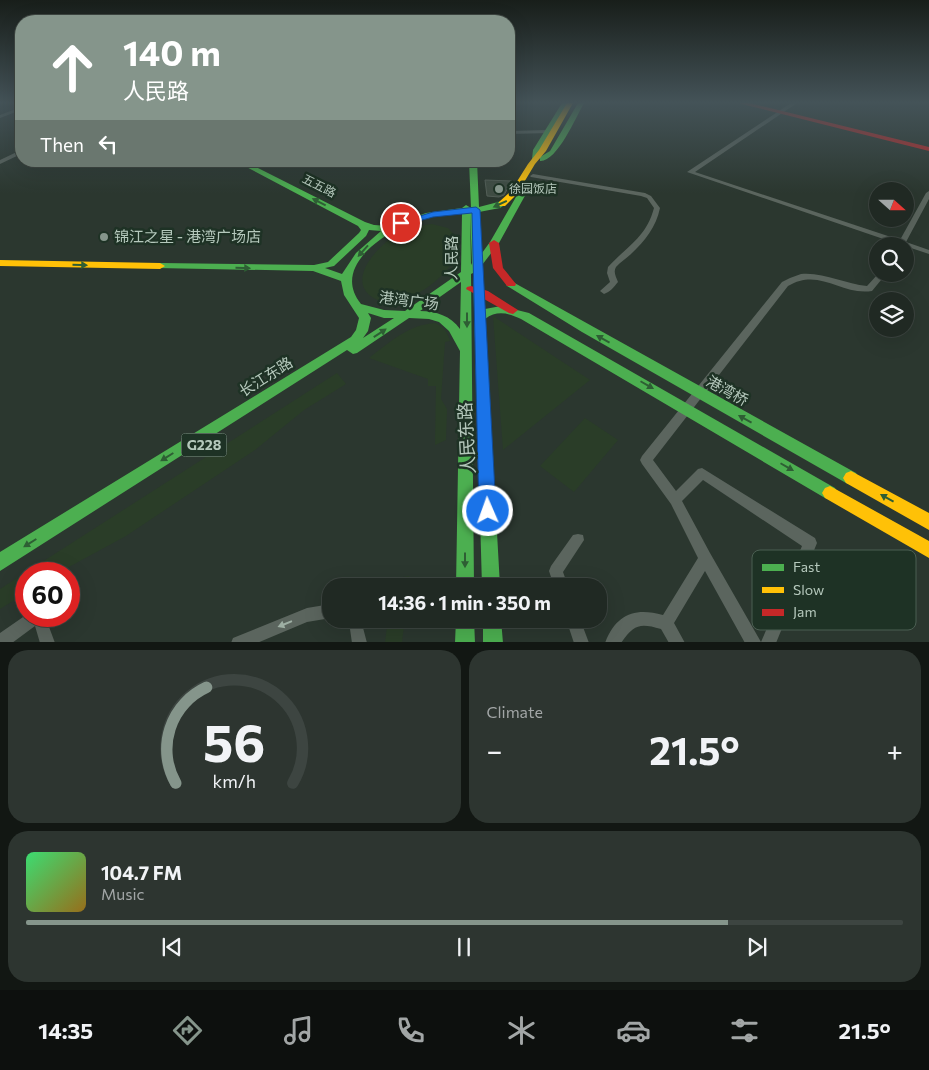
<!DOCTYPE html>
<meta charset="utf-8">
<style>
body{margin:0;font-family:Commissioner,"Noto Sans SC",sans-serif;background:#2d3530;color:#f1f3f6;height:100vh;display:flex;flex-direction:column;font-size:19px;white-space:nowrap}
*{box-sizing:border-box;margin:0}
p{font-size:16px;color:#a2a6a6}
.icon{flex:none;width:28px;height:28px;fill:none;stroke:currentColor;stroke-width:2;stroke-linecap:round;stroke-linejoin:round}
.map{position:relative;height:642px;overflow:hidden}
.sheet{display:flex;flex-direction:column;gap:8px;padding:8px;background:#121713;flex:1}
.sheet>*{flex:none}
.guide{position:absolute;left:15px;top:15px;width:500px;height:152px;border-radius:20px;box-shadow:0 5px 20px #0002,0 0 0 1px #3d4541;background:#85958b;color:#fff;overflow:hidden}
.needle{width:32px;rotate:111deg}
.controls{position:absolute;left:869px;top:182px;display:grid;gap:10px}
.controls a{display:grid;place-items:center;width:45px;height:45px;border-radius:50%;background:#202923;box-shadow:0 5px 20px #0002,0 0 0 1px #3d4541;font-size:25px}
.speed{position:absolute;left:15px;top:562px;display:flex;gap:10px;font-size:25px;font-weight:700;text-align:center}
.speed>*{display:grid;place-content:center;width:65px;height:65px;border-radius:50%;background:#202923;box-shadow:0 5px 20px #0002,0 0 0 1px #3d4541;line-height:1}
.speed .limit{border:8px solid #d22;background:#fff;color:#111}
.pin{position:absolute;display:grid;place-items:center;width:42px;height:42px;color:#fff;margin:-21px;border:2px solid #fff;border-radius:50%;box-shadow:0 1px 5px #0007}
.me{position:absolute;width:55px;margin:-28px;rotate:358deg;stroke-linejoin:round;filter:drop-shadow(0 0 4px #0008)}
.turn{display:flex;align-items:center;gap:18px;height:105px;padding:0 25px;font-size:22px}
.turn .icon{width:65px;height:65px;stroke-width:2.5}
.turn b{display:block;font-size:35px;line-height:42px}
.then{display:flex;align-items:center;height:48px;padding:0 25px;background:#0003;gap:10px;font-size:19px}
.big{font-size:38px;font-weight:700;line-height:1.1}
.sheet .tile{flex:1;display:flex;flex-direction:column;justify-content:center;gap:8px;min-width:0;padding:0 18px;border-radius:20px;background:#2d3530}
.sheet .dial{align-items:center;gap:0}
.dial svg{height:130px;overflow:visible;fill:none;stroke:#3d4541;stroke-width:7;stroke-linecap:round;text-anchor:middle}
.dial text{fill:#f1f3f6;stroke:none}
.song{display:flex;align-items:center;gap:15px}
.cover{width:60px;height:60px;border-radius:8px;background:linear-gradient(135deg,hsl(140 70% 55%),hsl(40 70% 35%))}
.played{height:5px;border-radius:2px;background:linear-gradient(90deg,#85958b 80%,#3d4541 80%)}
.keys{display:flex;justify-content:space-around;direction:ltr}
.heat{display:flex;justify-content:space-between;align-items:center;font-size:28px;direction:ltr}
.sheet .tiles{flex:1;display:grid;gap:8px;grid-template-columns:1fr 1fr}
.tile:last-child{grid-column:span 2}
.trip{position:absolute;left:322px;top:578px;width:285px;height:50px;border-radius:20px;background:#202923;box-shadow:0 5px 20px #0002,0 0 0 1px #3d4541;font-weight:700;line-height:50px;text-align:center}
.dock{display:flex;height:80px;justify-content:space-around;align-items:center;background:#0d100e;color:#a2a6a6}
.dock .icon{width:35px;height:35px}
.dock .selected{color:#85958b}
.dock b{font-size:22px;color:#f1f3f6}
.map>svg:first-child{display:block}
.green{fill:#2a3d28}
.building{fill:#3f4c43;stroke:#535f57}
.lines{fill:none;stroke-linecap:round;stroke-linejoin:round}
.street{fill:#5b655e;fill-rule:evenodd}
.fast{fill:#4caf50;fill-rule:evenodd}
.slow{fill:#ffc107;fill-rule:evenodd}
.jam{fill:#c62828;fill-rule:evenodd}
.oneway{fill:#2e5e34}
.oneway2{fill:#9eafa4}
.route{fill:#1a73e8;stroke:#114b97}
.poi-dot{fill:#85958b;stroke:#1e3225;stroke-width:2}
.labels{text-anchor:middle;stroke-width:5;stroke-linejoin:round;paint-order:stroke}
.far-street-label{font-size:12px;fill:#b5c8bc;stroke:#1e3225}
.far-poi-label{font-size:12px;fill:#b5c8bc;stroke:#1e3225;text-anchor:start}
.shield{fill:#1e3225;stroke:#889b8f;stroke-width:1}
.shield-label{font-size:14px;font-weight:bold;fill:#b5c8bc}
.poi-label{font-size:15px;fill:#b5c8bc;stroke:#1e3225;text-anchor:start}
.street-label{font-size:15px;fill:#b5c8bc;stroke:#1e3225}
.near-street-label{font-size:18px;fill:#b5c8bc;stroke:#1e3225}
.key{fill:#1e3225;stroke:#4b5f52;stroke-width:1}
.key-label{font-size:14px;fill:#b5c8bc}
</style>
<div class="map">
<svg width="929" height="643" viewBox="0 0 929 643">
<rect width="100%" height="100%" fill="#2b372f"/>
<!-- green -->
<path class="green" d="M432,224l16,4 10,11c0,5 1,10 -1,15 -10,25 -58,61 -85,43 -27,-19 9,-54 27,-64 10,-5 22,-8 33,-9z
M493,316l97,64 -87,70z
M435,323c9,4 12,8 15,18l-5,1 -4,57 6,10 -1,31 -11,5 1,-59h-8v-7l-59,-21c21,-16 39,-33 66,-35z
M337,373l9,11 -42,26 -49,40 -129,86 -70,38h-30v19l-26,16v-20z
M585,418l33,22 -44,52 -34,-26z
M409,576l-1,10h-31v-4z
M388,619h17l-3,23h-17z"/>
<!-- building -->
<path class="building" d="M485,180l27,1 -8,14 -5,2 -12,-1z"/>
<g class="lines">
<!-- street -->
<path class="street" d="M791,103h6l-102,69 205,68 26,-47 3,-2v8l-23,43 23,8v4l-24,-8h-8l1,-2 -211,-72z
M21,107v3l-21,8v-3z
M547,130l2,1v2l-40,1v-3z
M21,150v4l-21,10v-4z
M250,161h9l-13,6 -3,-2z
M533,174l112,19 6,3 9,12c-4,19 -15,33 -29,46 -4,4 -11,8 -15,13 -3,5 0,10 2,15 -4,5 -8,10 -14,12l-4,-3 10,-9 -3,-9 1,-6c19,-21 38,-29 46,-59l-7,-10 -6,-2 -110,-19 -1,-1z
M801,274c23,-2 44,10 66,12l11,-12h8l-14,17c-31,5 -52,-24 -84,-5l-135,174 23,31 22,-22 4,-1 113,70 2,5 -41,100h-31l-40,-72 -31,52 11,20h-16l-8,-14c-21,-6 -27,-5 -40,14h-16c11,-29 30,-36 58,-28l35,-57 -27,-54 -29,-40 -2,-4 2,-4 140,-174 8,-4zM703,480l99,66 -41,96 -51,-89 -28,-52z
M578,534l5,1 1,5 -21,32 5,14h-14l-5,-15 2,-5 22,-31z
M331,604v14l-24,4 -50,21h-26l2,-5 74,-30z
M26,615v1h19l10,27h-15l-5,-17 -23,17h-12v-10z
M341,619l20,1 6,23h-15l-2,-14 -7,-5z
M566,619h14l9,24h-15z"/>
<!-- fast -->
<path class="fast" d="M562,103h6l-27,47 -2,7 -7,2 1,-9z
M578,103h6c-8,14 -27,59 -44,58v-4l10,-6z
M235,161h9l121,61 9,3 15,1 37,-13 36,-5 4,-3 5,3 -2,-47h8l2,46 23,-6 4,3 -6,4 -21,4 3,41 8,-11 30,-52 7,2 -28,51 -17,22 3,44 16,-3 28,7 306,175 3,5 -3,5 -5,2 -5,-2 -304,-179c-13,-6 -24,-9 -36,0l15,267h-18l-9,-313 -2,1 3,312h-18l4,-235 -11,-20 -10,-9 -10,-3 -20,-1 -52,35 -4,1 -6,-4 -347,221v-19l351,-215 5,-7 3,-12 -15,-23 -3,-14 -28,-10 -156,-3 -2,-2 2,-2 3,-1 154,2 14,-3 31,-29 2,-3 -3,-4zM462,213l-1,59 -56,39 -21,-1 -23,-6c-31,-38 26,-74 58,-84 14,-4 28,-6 43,-7zM470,213l2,50 -1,2zM369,230l12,1 -25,22 -14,21 -17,-6 9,-2 32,-30zM461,282l-1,47c-9,-13 -24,-18 -40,-18zM368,313l16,5h10l-31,20 5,-7 3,-13z
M511,281l345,192 3,5 -3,5 -5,2 -5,-2 -264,-151 -75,-46 -1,-2z
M456,619h18l1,24h-20z
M483,619h18l2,24h-20z"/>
<!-- slow -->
<path class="slow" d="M567,103h6l-27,48 -11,13 -18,30 -12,12h-6v-4l12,-11 17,-27 11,-14z
M0,260l160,3 5,3 -5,3 -160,-3z
M851,471l78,42v17l-83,-47 -3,-5 3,-5z
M830,486l99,55v17l-104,-60 -3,-5 3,-5z"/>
<!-- jam -->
<path class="jam" d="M738,103h12l179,44v4z
M494,240l5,3 4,25 13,16 -1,2h-8l-14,-18 -4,-25z
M471,286l17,5 30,19 -5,4 -4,-1 -43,-24 1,-2z"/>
</g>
<!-- one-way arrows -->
<defs><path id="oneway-solid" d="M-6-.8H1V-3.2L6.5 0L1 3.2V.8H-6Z" transform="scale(1.25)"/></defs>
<g class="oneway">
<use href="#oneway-solid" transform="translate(319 202) rotate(-153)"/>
<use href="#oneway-solid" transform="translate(500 204) rotate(155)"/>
<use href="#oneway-solid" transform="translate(363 251) rotate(132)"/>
<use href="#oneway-solid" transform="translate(80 265) rotate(1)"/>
<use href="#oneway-solid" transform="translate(243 268) rotate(1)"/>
<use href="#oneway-solid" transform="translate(467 320) rotate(90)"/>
<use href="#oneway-solid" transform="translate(380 333) rotate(-33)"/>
<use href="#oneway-solid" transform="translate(603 339) rotate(-151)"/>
<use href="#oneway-solid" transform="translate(647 385) rotate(30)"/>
<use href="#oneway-solid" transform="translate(745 419) rotate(-151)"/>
<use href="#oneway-solid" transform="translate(167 457) rotate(148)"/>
<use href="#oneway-solid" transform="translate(787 467) rotate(30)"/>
<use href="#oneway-solid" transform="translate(887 498) rotate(-151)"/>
<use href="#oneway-solid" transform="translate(30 543) rotate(148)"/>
<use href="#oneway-solid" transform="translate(465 560) rotate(90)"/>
</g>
<use class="oneway2" href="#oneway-solid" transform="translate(285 624) rotate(158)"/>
<!-- sky -->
<linearGradient id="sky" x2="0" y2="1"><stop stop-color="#181e1a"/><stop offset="0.53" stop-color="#445358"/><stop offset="1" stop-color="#445358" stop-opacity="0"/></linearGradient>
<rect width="929" height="193" fill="url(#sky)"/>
<!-- route -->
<path class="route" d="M476,207l4,3 16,301 -3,6 -5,2 -6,-2 -3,-6 -7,-298 -39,4 -32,9 -4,-3 36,-11z"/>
<!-- markers -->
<g class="poi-dot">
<circle cx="499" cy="189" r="5"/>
<circle cx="104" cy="237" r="5"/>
</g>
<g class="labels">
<!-- far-street labels -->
<g class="far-street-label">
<text transform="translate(319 186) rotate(27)" y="4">五五路</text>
</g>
<!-- far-poi labels -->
<g class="far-poi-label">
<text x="509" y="193">徐园饭店</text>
</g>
<!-- shield labels -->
<rect class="shield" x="181.5" y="433.5" width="45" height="23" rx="4"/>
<g class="shield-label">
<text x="204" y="450">G228</text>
</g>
<!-- poi labels -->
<g class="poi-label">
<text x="114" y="242">锦江之星 - 港湾广场店</text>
</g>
<!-- street labels -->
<g class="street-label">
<text transform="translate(452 258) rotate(-90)" y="5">人民路</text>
<text transform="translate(409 301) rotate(7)" y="5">港湾广场</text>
<text transform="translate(266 377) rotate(-32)" y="5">长江东路</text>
<text transform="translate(727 391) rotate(29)" y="5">港湾桥</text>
</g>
<!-- near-street labels -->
<g class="near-street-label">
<text transform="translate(467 438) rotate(-93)" y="6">人民东路</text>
</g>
</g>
<!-- legend -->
<rect x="752" y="550" width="164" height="80" rx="8" class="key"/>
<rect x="762" y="564" width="22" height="7" fill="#4caf50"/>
<rect x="762" y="587" width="22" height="6" fill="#ffc107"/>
<rect x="762" y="609" width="22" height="7" fill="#c62828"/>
<g class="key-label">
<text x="793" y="572">Fast</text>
<text x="793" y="595">Slow</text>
<text x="793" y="617">Jam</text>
</g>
</svg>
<div class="controls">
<a><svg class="needle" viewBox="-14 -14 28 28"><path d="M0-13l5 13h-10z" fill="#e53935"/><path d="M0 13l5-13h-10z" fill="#a2a6a6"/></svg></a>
<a><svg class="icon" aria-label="search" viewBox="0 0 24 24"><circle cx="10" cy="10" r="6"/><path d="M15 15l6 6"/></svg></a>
<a><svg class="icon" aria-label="layers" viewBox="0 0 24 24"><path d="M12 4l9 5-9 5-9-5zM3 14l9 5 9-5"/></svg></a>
</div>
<div class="speed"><div class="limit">60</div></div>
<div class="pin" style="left:401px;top:223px;background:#d93025"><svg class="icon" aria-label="arrive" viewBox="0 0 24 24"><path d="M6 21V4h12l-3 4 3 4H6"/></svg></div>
<svg class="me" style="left:488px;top:511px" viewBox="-20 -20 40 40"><circle r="17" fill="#1a73e8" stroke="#fff" stroke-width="3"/><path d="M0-11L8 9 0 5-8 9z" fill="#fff"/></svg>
<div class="trip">14:36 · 1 min · 350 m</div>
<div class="guide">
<div class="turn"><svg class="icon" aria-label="ahead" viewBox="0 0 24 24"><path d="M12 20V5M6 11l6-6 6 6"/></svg><div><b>140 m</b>人民路</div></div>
<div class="then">Then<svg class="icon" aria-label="left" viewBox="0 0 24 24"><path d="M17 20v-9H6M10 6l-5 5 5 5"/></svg></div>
</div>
</div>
<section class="sheet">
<div class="tiles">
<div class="tile dial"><svg viewBox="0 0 100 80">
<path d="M14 69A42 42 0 1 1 86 69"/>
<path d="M14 69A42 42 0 0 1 33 10" stroke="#85958b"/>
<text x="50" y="56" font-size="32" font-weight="700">56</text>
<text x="50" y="72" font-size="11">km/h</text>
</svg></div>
<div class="tile"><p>Climate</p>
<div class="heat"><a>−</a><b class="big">21.5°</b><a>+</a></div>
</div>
<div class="tile">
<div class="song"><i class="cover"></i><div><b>104.7 FM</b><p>Music</p></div></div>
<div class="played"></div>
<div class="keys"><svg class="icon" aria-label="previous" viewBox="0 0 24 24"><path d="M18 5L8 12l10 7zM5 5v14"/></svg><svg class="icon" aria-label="pause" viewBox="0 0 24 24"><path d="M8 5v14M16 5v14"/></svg><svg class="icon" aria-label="next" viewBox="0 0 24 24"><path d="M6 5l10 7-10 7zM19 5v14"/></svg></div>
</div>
</div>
</section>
<nav class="dock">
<b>14:35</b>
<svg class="icon selected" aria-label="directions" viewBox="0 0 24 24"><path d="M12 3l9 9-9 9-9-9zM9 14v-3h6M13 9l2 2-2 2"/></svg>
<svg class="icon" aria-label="music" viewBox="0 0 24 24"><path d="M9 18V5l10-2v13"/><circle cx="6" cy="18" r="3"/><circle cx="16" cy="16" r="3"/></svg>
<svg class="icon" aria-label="phone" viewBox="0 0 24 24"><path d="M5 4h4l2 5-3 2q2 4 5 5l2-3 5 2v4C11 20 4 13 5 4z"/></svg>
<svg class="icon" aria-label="climate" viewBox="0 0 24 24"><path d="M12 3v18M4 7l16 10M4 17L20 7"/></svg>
<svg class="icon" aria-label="car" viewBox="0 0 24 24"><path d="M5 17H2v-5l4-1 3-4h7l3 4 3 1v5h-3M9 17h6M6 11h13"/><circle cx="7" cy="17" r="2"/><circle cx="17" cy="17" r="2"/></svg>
<svg class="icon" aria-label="filters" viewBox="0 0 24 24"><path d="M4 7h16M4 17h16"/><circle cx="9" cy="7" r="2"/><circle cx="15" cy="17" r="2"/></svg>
<b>21.5°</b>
</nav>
